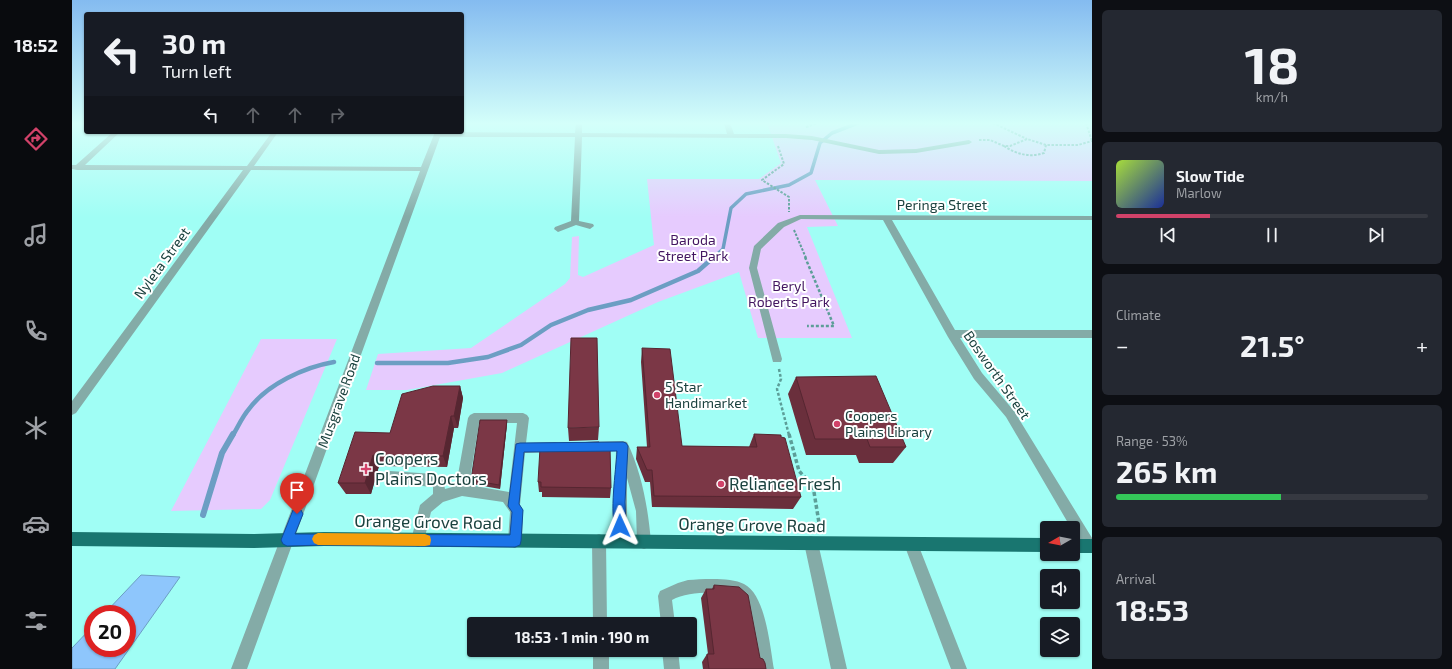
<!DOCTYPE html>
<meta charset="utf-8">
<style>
body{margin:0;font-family:"Exo 2",sans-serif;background:#242831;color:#f1f3f6;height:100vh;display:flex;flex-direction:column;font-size:15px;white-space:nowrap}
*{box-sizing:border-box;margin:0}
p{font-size:13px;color:#9ea1a6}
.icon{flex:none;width:22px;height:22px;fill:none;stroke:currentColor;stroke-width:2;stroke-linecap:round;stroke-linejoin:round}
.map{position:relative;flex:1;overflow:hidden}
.sheet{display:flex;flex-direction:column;gap:10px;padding:10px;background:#0d0f14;width:360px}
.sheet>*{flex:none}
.hud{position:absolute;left:12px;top:12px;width:380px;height:122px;border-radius:4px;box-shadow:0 1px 3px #0004;background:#171b24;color:#f1f3f6;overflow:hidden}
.needle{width:26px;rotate:261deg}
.fabs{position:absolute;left:968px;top:521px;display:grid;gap:8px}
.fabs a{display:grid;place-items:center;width:40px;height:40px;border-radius:4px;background:#171b24;box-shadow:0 1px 3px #0004;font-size:20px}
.speed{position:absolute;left:12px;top:605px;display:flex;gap:8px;font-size:20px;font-weight:700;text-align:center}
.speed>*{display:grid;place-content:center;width:52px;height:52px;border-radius:50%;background:#171b24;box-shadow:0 1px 3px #0004;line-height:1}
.speed .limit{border:6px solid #d22;background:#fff;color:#111}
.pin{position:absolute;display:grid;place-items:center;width:34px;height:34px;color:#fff;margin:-41px -17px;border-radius:50% 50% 50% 0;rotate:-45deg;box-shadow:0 0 4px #0007}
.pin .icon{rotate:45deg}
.me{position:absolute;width:44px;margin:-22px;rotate:359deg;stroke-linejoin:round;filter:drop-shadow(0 0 3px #0008)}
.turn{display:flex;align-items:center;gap:14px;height:84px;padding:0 12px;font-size:18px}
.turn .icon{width:52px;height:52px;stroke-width:2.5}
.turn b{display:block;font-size:28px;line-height:34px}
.lanes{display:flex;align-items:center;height:38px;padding:0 12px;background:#0003;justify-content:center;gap:20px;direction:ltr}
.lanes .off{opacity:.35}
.big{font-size:30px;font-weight:700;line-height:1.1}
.sheet .widget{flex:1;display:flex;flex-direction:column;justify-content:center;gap:6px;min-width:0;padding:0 14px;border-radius:6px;background:#242831}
.sheet .dial{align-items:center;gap:0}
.dial b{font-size:52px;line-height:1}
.song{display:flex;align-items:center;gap:12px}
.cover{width:48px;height:48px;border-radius:6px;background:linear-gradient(135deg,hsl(80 70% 55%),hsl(230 70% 35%))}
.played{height:4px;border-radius:2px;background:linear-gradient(90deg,#d14269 30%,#363941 30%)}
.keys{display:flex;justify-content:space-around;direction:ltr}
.heat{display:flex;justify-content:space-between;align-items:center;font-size:22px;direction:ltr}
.charge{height:6px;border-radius:3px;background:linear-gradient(90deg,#34c759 53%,#363941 0)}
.trip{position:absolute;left:395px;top:617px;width:230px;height:40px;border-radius:4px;background:#171b24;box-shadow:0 1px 3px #0004;font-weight:700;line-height:40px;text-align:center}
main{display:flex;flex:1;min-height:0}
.tabs{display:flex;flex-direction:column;width:72px;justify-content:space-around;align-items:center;background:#090b0e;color:#9ea1a6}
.tabs .icon{width:28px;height:28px}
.tabs .active{color:#d14269}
.tabs b{font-size:18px;color:#f1f3f6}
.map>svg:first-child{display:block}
.green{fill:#e6cbfe}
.water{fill:#8ec6fc;stroke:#6c9ec3}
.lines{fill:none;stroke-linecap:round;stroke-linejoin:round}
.stream-far2{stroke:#6c9ec3;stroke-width:3.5}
.stream-far1{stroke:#6c9ec3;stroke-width:4.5}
.stream{stroke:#6c9ec3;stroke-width:6}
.path-far2{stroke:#5c9e98;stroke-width:2;stroke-dasharray:2.5 1.5;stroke-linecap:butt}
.path-far1{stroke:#5c9e98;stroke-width:2.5;stroke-dasharray:3 2;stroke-linecap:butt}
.path{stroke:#5c9e98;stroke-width:3.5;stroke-dasharray:4 2.5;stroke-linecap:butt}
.minor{fill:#84aba7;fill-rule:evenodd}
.major{fill:#197670;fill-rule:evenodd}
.wall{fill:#6a2f3c}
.shaded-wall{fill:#562631}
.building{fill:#7b3746;stroke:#562631}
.route{fill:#1a73e8;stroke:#114b97}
.slow{fill:#f59e0b}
.poi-dot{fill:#d14269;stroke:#fff;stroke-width:1.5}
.labels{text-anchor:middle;stroke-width:4;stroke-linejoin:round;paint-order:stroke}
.street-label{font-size:14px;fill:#1b423f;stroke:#fff}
.park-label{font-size:14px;fill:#431661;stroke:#fff}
.poi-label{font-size:14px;fill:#1b423f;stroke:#fff;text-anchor:start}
.near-poi-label{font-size:17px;fill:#1b423f;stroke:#fff;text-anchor:start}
.near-street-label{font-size:17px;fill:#1b423f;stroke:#fff}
</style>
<main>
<nav class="tabs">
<b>18:52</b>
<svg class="icon active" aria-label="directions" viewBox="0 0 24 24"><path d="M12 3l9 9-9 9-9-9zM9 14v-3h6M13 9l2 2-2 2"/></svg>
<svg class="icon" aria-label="music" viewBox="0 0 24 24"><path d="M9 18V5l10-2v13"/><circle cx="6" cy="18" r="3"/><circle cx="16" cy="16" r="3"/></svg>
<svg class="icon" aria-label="phone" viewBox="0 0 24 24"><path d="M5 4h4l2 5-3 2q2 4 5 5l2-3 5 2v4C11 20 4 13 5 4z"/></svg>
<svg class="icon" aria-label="climate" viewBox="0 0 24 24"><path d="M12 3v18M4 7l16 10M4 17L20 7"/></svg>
<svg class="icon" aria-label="car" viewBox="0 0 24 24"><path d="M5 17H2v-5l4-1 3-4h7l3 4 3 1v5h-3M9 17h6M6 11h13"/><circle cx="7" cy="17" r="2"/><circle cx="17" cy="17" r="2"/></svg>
<svg class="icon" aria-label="filters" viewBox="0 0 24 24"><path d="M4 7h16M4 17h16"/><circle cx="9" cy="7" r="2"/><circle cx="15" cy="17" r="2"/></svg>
</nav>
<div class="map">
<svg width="1020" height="669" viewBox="0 0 1020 669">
<rect width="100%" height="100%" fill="#a0fef5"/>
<!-- green -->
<path class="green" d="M695,123h325v58l-277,-1 23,46 -31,1 45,111h-94l-19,-66 -81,30 -156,71 -95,17h-41l12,-36 93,-6 94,-64 5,-6 2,-41 7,-1 -1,39 5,2 71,-32 -7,-66h112l22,-16z
M189,339h76l-67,161 -9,9 -90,2z"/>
<!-- water -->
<path class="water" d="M69,575l39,2 -65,92h-43v-21l21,-22v22h34v-34h-23z"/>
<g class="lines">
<!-- stream-far2 -->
<path class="stream-far2" d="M641,258l10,-9 8,-41 15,-14 43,-9 22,-12 9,-30 12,-10 26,-10"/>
<!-- stream-far1 -->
<path class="stream-far1" d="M305,363h71l40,-6 33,-12 30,-20 37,-15 43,-10 67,-29 16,-14
M161,435c5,-8 9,-18 16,-26 18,-25 56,-42 85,-47"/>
<!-- stream -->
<path class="stream" d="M131,515l19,-62 11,-19"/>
<!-- path-far2 -->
<path class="path-far2" d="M921,123l34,16
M1014,123l6,18
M734,127l12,-4
M907,140h11l14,6h6l17,-7 19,6h32l14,-4
M706,146l6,18 -22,16 27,17v15
M932,146c12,8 26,12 40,7l2,-8
M722,230l12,28"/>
<!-- path-far1 -->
<path class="path-far1" d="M733,257l29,69h-27
M707,369l2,10 -4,10 12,46"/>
<!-- path -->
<path class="path" d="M717,434l10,37 14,15 7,43"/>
<!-- minor -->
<path class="minor" d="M504,123h6v10l145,1 -3,-11h6l4,11h52l26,2 67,14 37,-1 53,-9 3,2 -3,2 -53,9 -37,1 -67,-14 -26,-2 -204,-1 -3,84 14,3 1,2 -4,3 -14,-4 -18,7 -4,-3 1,-2 16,-6 4,-84h-135l-193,532h-16l189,-498 -169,-1 -175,243 -4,2v-14l171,-231h-166l-5,-1v-4h4l37,-33h7l-35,33 162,1 25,-34h6l-24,34 167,1 14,-35 140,1z
M728,215l292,1v4h-200l63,110h137v8h-132l22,35 32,38 78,127v13l-3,2 -5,-2 -11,-20v-3h-2l-65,-111 -32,-38 -26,-42 -65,-117 -82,-1 -17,8 -23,22 -4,19 25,91 -1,3h-8l-24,-94 5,-22 24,-23z
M402,413h49l4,2 2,3 -3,25 29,-1 4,1 2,4 -2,4 -4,1 -30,1 -5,52 3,5 -1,31 -2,5 -5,2 -5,-2 -2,-5 2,-29 -7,-10 -41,-6 -19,6 -12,10 -8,33 -5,2 -5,-2 -2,-5 8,-31 1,-4 13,-11v-7l-43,-4 -4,-2 -2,-4 2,-4 4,-2 44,3 9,6 2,9 11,-3 12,-68 2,-3zM407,423h38l-8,69 -40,-7z
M551,441l4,1c15,31 21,66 24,100l-2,5 -5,2 -5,-2 -2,-5 -1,-31 -9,-33v63l-2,5 -5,2 -5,-2 -2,-5 3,-90 -31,1 -4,-1 -2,-4 2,-4 4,-1z
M527,534l5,2 2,5 1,83h-14l-1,-83 2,-5z
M739,536l5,2 2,5 29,126h-16l-27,-126 2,-5z
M839,537l5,2 51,130h-16l-47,-125 2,-5z
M616,580c15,-1 43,-3 56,4 22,11 26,63 30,85h-16c-3,-21 -4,-60 -22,-74 -18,-3 -47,-4 -64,5l3,24h-14l-3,-28 2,-5 18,-8z
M521,650h16v19h-16z
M590,650h16l2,19h-16z"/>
<!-- major -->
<path class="major" d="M0,532l182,2 70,-2 723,6v14l-723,-6 -70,2 -182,-2z
M1001,539h19v14h-19z"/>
</g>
<!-- wall -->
<path class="wall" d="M570,348l40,98 67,1 5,-13 47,63 -8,12 -141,-2 -2,-25h-5l-9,-23 1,-12h10l-6,-85z
M724,377l110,70 -13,16h-34l-3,-8h-50l-18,-61z
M388,386l3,12 -5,30h-4l-7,39 -68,-1 -8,28h-25l-8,-11 52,-50z
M435,420v4l-7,65 -28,-5 -1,-4z
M527,427l-1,13 -29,1 -1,-13z
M527,447l12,41 -1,10 -68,-1v-5h-3l-1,-10z
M642,585l46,73 6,11h-63l-1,-7 5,-8h1l-7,-56 5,-9h6z"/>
<!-- shaded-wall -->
<path class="shaded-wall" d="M388,386l3,12 -5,30 -4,-12z
M379,416l3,12 -7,39 -4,-11z
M435,420v4l-7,65 -1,-4z
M301,455l6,11 -8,28 -6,-11z"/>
<!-- building -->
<path class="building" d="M499,338h26l2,89 -31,1z
M570,348l28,1 12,97 75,1 -3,-13 27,1v2l4,1 16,59 -147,-1 -2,-26h-5l-10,-23h13z
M804,376l30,71h-36l-3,-8h-52l-19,-62z
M361,386h27l-6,30h-3l-8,40 -70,-1 -8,28h-27l17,-51 35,1 12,-39z
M408,420h27l-8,65 -28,-5z
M527,442v5h11l1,41 -70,-1v-5h-3l2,-34 3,1 1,-5z
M642,585l25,2 9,8 12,63 3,1 2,4 1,6h-57l-2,-15h7l-8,-65h8z"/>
<!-- sky -->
<linearGradient id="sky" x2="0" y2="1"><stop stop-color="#84bbf0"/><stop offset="0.57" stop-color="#d4fffa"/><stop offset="1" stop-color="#d4fffa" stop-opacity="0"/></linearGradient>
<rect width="1020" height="217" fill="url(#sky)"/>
<!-- route -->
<path class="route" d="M551,442l3,1 2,3 -3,56 1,24 -2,4 -4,2 -4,-2c-7,-15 0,-60 1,-79l-93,1 -5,52 4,6 -2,31 -1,4 -5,2 -191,-2 -37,1 -4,-2 -2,-4 12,-30 4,-2 4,2 2,4 -8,20 215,1 2,-23 -4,-6 8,-62 4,-1z"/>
<!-- slow -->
<path class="slow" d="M246,533l107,1 5,2 1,4 -1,5 -5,1 -107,-1 -4,-2 -2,-4 2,-4z"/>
<!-- markers -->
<g class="poi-dot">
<circle cx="585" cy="395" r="4"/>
<circle cx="765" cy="424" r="4"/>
<path d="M292 463h4v4h4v4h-4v4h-4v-4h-4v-4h4z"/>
<circle cx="649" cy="484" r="4"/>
</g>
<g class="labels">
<!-- street labels -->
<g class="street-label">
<text x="870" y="210">Peringa Street</text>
<text transform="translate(90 263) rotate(-54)" y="5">Nyleta Street</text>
<text transform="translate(925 375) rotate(55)" y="5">Bosworth Street</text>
<text transform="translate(267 401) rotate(-70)" y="5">Musgrave Road</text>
</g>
<!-- park labels -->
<g class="park-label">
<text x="621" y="245">Baroda<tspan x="621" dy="16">Street Park</tspan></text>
<text x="717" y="291">Beryl<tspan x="717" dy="16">Roberts Park</tspan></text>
</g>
<!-- poi labels -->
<g class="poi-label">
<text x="593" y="392">5 Star<tspan x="593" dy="16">Handimarket</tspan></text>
<text x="773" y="421">Coopers<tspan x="773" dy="16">Plains Library</tspan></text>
</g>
<!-- near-poi labels -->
<g class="near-poi-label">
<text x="303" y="465">Coopers<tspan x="303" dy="20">Plains Doctors</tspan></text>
<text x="657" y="490">Reliance Fresh</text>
</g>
<!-- near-street labels -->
<g class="near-street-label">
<text transform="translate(356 522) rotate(1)" y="6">Orange Grove Road</text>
<text transform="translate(680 525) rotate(1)" y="6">Orange Grove Road</text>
</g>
</g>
</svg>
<div class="fabs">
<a><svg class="needle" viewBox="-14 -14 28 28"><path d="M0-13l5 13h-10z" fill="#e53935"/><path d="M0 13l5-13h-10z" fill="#9ea1a6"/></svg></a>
<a><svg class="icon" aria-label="sound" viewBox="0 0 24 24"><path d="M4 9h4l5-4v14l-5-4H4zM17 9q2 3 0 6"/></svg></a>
<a><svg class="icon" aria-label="layers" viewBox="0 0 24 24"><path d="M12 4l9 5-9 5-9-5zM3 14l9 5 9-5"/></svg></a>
</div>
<div class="speed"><div class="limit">20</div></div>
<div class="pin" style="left:225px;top:514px;background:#d93025"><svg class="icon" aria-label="arrive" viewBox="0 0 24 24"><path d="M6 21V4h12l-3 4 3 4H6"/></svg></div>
<svg class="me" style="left:548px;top:526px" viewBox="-20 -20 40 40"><path d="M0-17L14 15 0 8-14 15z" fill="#1a73e8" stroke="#fff" stroke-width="4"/></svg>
<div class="trip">18:53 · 1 min · 190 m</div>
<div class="hud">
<div class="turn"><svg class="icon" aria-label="left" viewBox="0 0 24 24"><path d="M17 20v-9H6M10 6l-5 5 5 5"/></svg><div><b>30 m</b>Turn left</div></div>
<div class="lanes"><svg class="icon" aria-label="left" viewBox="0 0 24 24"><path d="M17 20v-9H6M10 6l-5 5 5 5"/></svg><svg class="icon off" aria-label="ahead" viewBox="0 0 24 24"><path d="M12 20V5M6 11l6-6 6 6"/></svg><svg class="icon off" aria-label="ahead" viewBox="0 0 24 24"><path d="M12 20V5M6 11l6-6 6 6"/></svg><svg class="icon off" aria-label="right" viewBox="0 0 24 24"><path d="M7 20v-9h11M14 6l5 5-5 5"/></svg></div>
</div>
</div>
<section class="sheet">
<div class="widget dial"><b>18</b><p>km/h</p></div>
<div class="widget">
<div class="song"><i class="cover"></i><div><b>Slow Tide</b><p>Marlow</p></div></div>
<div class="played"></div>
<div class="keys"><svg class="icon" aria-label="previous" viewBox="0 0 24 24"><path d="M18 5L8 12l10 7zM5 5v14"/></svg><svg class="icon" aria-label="pause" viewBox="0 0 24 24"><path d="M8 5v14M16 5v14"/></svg><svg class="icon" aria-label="next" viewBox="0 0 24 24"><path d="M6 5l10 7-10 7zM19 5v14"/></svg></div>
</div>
<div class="widget"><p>Climate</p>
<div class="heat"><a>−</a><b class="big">21.5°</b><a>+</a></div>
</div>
<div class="widget"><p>Range · 53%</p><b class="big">265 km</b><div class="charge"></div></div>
<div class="widget"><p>Arrival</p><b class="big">18:53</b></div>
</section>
</main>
